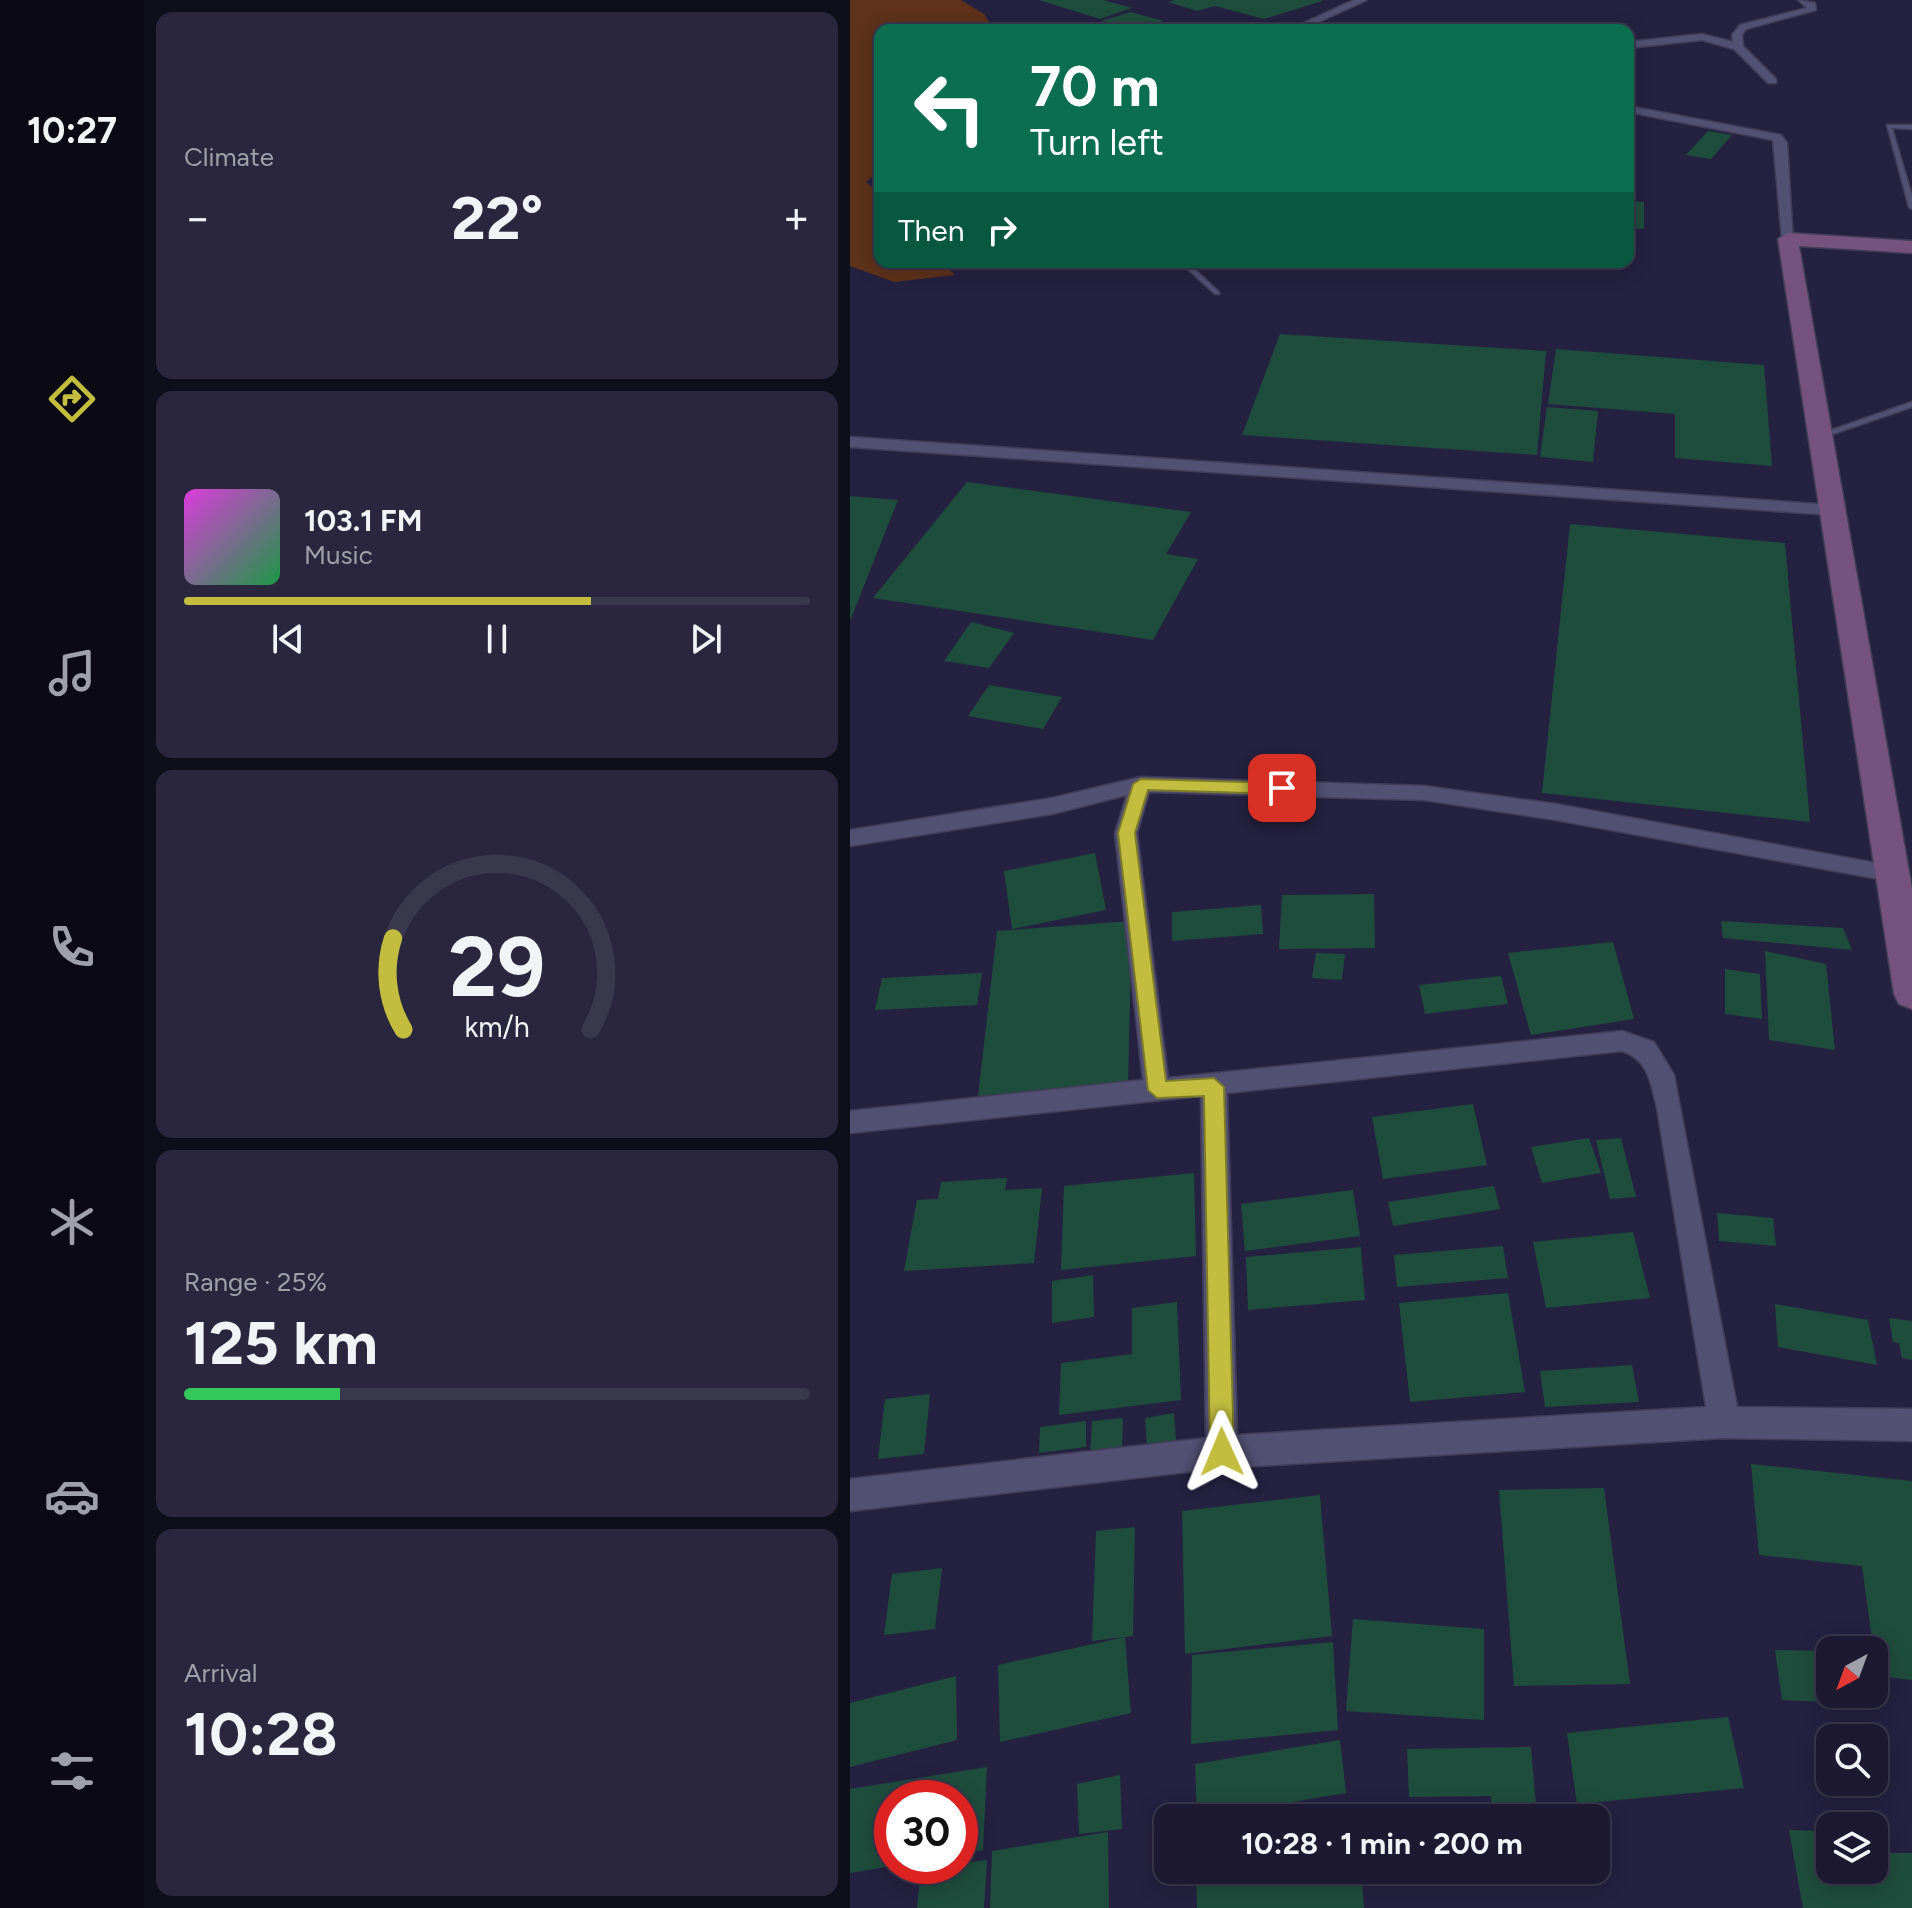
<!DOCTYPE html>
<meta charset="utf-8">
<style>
body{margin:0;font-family:Figtree,sans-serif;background:#29263d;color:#f1f3f6;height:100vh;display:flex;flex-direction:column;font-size:30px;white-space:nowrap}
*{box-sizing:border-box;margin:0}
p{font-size:26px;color:#a0a0ab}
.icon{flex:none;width:44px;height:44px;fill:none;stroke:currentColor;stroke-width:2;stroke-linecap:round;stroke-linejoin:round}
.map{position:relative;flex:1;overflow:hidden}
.sheet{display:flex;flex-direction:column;gap:12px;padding:12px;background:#0f0e1b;width:706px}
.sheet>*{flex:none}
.top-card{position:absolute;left:24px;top:24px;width:760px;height:244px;border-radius:16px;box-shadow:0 4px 20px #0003,0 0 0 2px #3a384d;background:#0b6e4f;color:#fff;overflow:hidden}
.needle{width:52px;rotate:221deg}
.buttons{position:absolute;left:966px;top:1636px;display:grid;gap:16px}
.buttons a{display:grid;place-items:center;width:72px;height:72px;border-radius:16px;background:#1c1931;box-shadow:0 4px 20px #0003,0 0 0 2px #3a384d;font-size:40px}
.speed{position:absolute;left:24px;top:1780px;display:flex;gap:16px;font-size:40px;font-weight:700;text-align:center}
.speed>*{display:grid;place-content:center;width:104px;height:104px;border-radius:50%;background:#1c1931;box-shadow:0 4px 20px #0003,0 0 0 2px #3a384d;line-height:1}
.speed .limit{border:12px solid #d22;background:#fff;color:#111}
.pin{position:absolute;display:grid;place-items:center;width:68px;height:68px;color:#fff;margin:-34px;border-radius:16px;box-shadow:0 4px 12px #0006}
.me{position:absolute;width:88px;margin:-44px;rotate:359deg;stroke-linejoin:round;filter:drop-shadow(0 0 6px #0008)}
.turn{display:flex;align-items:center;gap:28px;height:168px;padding:0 24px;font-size:36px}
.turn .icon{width:104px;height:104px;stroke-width:2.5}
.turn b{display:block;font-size:56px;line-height:68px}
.then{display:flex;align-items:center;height:76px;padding:0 24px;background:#0003;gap:16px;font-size:30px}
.big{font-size:60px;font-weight:700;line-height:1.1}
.sheet .card{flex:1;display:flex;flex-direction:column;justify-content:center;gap:12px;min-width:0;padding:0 28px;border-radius:16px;background:#29263d}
.sheet .dial{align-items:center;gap:0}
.dial svg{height:208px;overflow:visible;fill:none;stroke:#3a384d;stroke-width:7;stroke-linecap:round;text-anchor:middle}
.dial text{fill:#f1f3f6;stroke:none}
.song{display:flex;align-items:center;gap:24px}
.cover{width:96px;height:96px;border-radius:12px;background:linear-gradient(135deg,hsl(300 70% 55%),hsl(140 70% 35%))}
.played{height:8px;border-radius:4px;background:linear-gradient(90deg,#c2bd3f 65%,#3a384d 65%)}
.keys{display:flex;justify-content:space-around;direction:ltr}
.heat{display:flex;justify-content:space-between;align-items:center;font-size:44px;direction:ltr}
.charge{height:12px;border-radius:6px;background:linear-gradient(90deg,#34c759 25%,#3a384d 0)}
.trip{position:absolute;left:304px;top:1804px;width:456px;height:80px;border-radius:16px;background:#1c1931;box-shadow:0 4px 20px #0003,0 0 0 2px #3a384d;font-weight:700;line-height:80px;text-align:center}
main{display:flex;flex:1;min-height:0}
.tabs{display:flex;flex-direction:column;width:144px;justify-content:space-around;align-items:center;background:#0b0a14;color:#a0a0ab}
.tabs .icon{width:56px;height:56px}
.tabs .active{color:#c2bd3f}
.tabs b{font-size:36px;color:#f1f3f6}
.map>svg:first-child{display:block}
.green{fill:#5e321b}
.building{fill:#1f4d3d}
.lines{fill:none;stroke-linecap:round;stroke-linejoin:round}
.lane-casing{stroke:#413d58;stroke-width:3}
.street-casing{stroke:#413d58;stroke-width:3}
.secondary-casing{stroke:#413d58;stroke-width:3}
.lane{fill:#525073;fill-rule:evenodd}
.street{fill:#525073;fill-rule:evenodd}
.secondary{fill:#76537e;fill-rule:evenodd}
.route{fill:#c2bd3f;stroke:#7e7b29;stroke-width:2}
</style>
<main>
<nav class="tabs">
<b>10:27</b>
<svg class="icon active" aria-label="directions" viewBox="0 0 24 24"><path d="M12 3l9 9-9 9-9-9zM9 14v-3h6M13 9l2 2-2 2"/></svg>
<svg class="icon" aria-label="music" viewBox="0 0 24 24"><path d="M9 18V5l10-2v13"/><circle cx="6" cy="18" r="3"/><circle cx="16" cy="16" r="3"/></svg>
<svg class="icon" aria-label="phone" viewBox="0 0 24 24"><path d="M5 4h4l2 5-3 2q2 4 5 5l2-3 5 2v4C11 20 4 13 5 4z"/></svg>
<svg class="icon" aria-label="climate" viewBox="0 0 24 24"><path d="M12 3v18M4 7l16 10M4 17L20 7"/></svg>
<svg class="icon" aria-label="car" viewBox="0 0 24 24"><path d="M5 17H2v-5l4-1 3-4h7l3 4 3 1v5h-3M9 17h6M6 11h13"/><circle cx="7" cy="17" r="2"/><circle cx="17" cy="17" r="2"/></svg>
<svg class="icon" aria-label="filters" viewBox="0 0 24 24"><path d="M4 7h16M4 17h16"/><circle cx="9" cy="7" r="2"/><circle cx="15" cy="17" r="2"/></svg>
</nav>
<section class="sheet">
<div class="card"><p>Climate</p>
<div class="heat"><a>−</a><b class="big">22°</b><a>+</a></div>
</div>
<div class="card">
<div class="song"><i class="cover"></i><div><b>103.1 FM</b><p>Music</p></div></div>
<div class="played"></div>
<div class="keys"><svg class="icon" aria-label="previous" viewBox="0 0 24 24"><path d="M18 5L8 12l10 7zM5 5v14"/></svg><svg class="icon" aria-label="pause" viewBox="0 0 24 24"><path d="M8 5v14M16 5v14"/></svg><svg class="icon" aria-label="next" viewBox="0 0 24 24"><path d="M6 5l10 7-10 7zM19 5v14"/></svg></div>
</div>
<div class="card dial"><svg viewBox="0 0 100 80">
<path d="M14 69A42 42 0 1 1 86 69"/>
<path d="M14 69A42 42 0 0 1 10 34" stroke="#c2bd3f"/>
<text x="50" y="56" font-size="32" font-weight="700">29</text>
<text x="50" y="72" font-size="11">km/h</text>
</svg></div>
<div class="card"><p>Range · 25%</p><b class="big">125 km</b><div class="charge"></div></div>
<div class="card"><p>Arrival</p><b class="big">10:28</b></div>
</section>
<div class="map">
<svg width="1062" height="1908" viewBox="0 0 1062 1908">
<rect width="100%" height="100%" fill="#252141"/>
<!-- green -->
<path class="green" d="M0,0h111l23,14 10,16h-114v140l-14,12 14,12v68h61l14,13 -61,7 -44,-16z"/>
<!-- building -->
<path class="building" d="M189,0h64l29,8 -32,11z
M325,0h147v1l-58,18 -49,-13 -18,5 -29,-9z
M281,12l18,5 15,4 -31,9 -32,-9z
M858,131l24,4 -21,24 -25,-4z
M778,201l16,1v27l-16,-1z
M430,334l266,17 -9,104 -295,-20z
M706,349l208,16 8,101 -97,-8v-44l-127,-10z
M697,407l51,4 -5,51 -53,-5z
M117,482l224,30 -25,42 32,5 -45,81 -280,-42z
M0,496l48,4 -48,121z
M720,524l215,19 25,279 -268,-29z
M121,622l43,11 -25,35 -45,-7z
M139,685l73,12 -19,32 -75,-13z
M245,853l11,57 -94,19 -8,-58z
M524,894l1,54 -96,1 3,-54z
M411,905l2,29 -91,7v-29z
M282,921l-4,163 -150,12 19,-165z
M871,921l122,7 9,22 -129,-12z
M763,942l21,77 -103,16 -23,-82z
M915,951l61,13 9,86 -66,-10z
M466,953l29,1 -3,26 -30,-2z
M875,969l35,5 2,45 -37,-5z
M132,973l-5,32 -102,5 7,-32z
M651,976l7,28 -83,10 -6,-29z
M623,1104l14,61 -104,14 -11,-62z
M739,1138l12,35 -59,10 -11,-36z
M771,1138l15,59 -26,2 -14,-59z
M344,1173l2,83 -135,14 3,-84z
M157,1178l-2,12 37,-2 -8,75 -130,8 13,-71 21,-1 3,-17z
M644,1186l6,23 -107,17 -5,-24z
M503,1190l7,46 -115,15 -4,-47z
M867,1213l56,5 3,28 -57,-5z
M783,1232l17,66 -104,10 -13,-66z
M653,1246l5,32 -111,9 -3,-32z
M511,1247l4,53 -117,10 -2,-53z
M243,1275l1,42 -42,6v-42z
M658,1293l17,99 -115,10 -11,-99z
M327,1302l4,98 -122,15 2,-52 71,-9v-46z
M925,1304l93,16 9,45 -99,-18z
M1039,1318l23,3v39l-10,-2 -3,-15 -6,-1z
M782,1365l7,37 -94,5 -5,-36z
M80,1394l-6,60 -46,5 7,-60z
M324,1413l2,29 -29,5 -2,-29z
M273,1418l-1,36 -32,3 2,-36z
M236,1421v26l-47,6 1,-26z
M901,1464l161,17v199l-35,-4 -15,-110 -103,-11z
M754,1488l26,196 -116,2 -15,-196z
M470,1495l12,141 -147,18 -3,-143z
M285,1527l-2,109 -41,5 4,-110z
M92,1568l-7,61 -51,6 8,-61z
M503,1619l131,10v91l-138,-9z
M275,1637l6,76 -131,29 -2,-77z
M483,1642l5,88 -147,14 1,-89z
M925,1650l55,1v43h15l2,9 -65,-3z
M106,1676l1,64 -107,27v-64z
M878,1717l16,71 -167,16 -10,-71z
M490,1740l6,53 -149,25 -2,-54z
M681,1747l6,71h-45l-1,-22 -82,1 -2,-48z
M137,1767l-4,83 -23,4v-56h-68v68l-42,7v-84z
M270,1775l2,54 -43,5 -2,-50z
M506,1808l1,10h-65l-1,-2z
M939,1830l41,1v39h44v-17h38v55h-109z
M258,1832l1,76h-119l2,-57z
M137,1860l-3,48h-67l4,-40z
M346,1870h165l3,38h-167z"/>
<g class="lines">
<defs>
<path id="lane" d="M1037,125h25v4l-20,-1 20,68v13l-3,-2z
M330,262h7l32,30v2h-4z
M1062,402v5l-88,30 -7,-2z"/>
<path id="street" d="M504,0h13l-66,30h-13z
M948,0l17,3 1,7 -70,19 -4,6 1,11 33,33v4h-8l-34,-34 -32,-9 -74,8v-6l74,-8 31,8 -1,-7 8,-10 67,-17z
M778,106l153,29 6,8 6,99 -11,-3 -9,-99 -145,-28z
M0,437l983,68 9,5 -9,5 -983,-68z
M291,777l283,9 132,18 347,64 3,6 -11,8 -339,-62 -132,-20 -275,-8 -12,41 31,245 454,-47 32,11 20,33 63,332 175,2v32l-188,-3 -502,30 -372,43v-32l356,-41 -5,-342 -351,37v-22l293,-31 -28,-247 12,-38 -75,19 -202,32v-16l202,-32zM772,1051c27,9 29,33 35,57l49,299 -469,28 -10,-342z"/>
<path id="secondary" d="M938,233l124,8v12l-113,-7 113,643v120l-13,-5 -5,-10 -116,-755z"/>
</defs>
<!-- lane casing -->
<use href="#lane" class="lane-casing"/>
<!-- street casing -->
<use href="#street" class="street-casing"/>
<!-- secondary casing -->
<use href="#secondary" class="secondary-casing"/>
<!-- lane -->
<use href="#lane" class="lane"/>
<!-- street -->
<use href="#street" class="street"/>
<!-- secondary -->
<use href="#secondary" class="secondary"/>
</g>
<!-- route -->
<path class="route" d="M291,779l141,4 8,5 -8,6 -134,-4 -13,43 31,248 48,-3 10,9 10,365 -3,9 -9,3 -8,-3 -4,-9 -6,-356 -47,2 -9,-8 -30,-257 15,-49z"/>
</svg>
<div class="buttons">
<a><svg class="needle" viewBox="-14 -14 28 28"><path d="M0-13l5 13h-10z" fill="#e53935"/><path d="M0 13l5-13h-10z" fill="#a0a0ab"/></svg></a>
<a><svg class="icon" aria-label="search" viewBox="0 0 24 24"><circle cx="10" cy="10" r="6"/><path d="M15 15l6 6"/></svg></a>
<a><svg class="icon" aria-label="layers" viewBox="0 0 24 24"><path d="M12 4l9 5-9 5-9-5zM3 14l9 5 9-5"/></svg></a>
</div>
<div class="speed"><div class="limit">30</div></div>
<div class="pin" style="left:432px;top:788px;background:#d93025"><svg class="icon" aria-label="arrive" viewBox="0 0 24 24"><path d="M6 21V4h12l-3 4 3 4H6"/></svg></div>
<svg class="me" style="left:372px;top:1452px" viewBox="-20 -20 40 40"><path d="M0-17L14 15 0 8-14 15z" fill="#c2bd3f" stroke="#fff" stroke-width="4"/></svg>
<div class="trip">10:28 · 1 min · 200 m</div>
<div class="top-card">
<div class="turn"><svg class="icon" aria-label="left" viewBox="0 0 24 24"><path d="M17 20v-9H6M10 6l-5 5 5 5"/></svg><div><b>70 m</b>Turn left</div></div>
<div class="then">Then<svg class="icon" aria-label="right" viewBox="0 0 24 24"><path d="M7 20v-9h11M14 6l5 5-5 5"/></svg></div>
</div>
</div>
</main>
